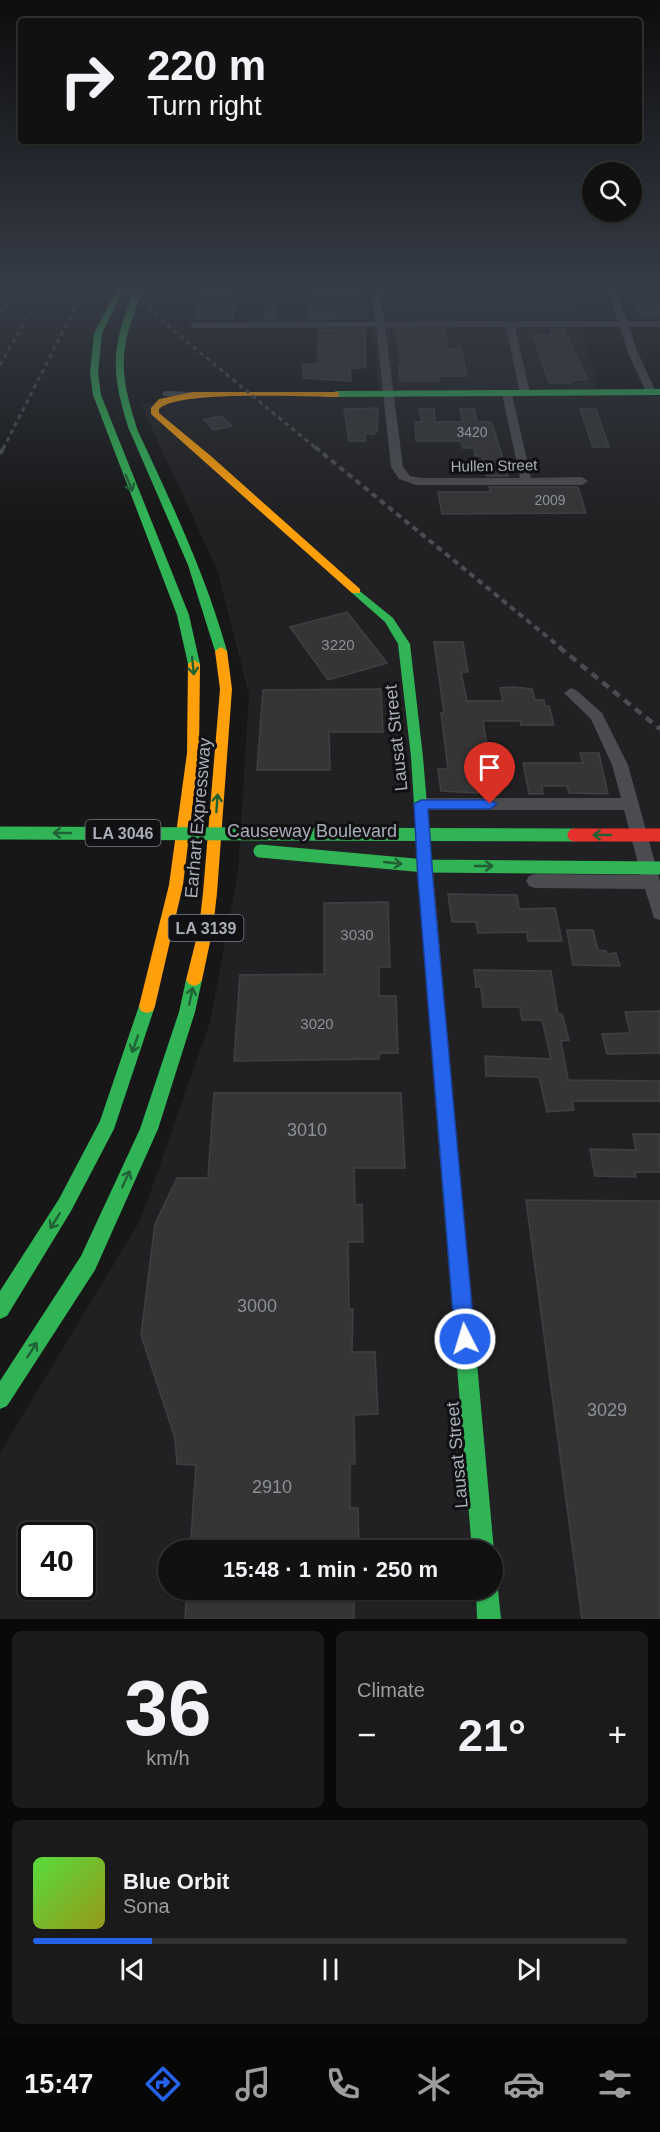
<!DOCTYPE html>
<meta charset="utf-8">
<style>
body{margin:0;font-family:Arial,sans-serif;background:#1a1a1a;color:#f1f3f6;height:100vh;display:flex;flex-direction:column;font-size:22px;white-space:nowrap}
*{box-sizing:border-box;margin:0}
p{font-size:20px;color:#9c9d9f}
.icon{flex:none;width:33px;height:33px;fill:none;stroke:currentColor;stroke-width:2;stroke-linecap:round;stroke-linejoin:round}
.map{position:relative;height:1619px;overflow:hidden}
.panel{display:flex;flex-direction:column;gap:12px;padding:12px;background:#090909;flex:1}
.panel>*{flex:none}
.hud{position:absolute;left:18px;top:18px;width:624px;height:126px;border-radius:6px;box-shadow:0 2px 4px #0004,0 0 0 2px #303131;background:#111;color:#f1f3f6;overflow:hidden}
.fabs{position:absolute;left:582px;top:162px;display:grid;gap:12px}
.fabs a{display:grid;place-items:center;width:60px;height:60px;border-radius:50%;background:#111;box-shadow:0 2px 4px #0004,0 0 0 2px #303131;font-size:30px}
.speed{position:absolute;left:18px;top:1522px;display:flex;gap:12px;font-size:30px;font-weight:700;text-align:center}
.speed>*{display:grid;place-content:center;width:78px;height:78px;border-radius:50%;background:#111;box-shadow:0 2px 4px #0004,0 0 0 2px #303131;line-height:1}
.speed .limit{border:3px solid #111;border-radius:9px;background:#fff;color:#111}
.pin{position:absolute;display:grid;place-items:center;width:51px;height:51px;color:#fff;margin:-62px -26px;border-radius:50% 50% 50% 0;rotate:-45deg;box-shadow:0 0 6px #0007}
.pin .icon{rotate:45deg}
.me{position:absolute;width:66px;margin:-33px;rotate:355deg;stroke-linejoin:round;filter:drop-shadow(0 0 4px #0008)}
.turn{display:flex;align-items:center;gap:21px;height:126px;padding:0 30px;font-size:27px}
.turn .icon{width:78px;height:78px;stroke-width:2.5}
.turn b{display:block;font-size:42px;line-height:51px}
.big{font-size:45px;font-weight:600;line-height:1.1}
.panel .card{flex:1;display:flex;flex-direction:column;justify-content:center;gap:9px;min-width:0;padding:0 21px;border-radius:9px;background:#1a1a1a}
.panel .dial{align-items:center;gap:0}
.dial b{font-size:78px;line-height:1}
.song{display:flex;align-items:center;gap:18px}
.cover{width:72px;height:72px;border-radius:9px;background:linear-gradient(135deg,hsl(110 70% 55%),hsl(60 70% 35%))}
.played{height:6px;border-radius:3px;background:linear-gradient(90deg,#2563eb 20%,#303131 20%)}
.keys{display:flex;justify-content:space-around;direction:ltr}
.heat{display:flex;justify-content:space-between;align-items:center;font-size:33px;direction:ltr}
.panel .tiles{flex:1;display:grid;gap:12px;grid-template-columns:1fr 1fr}
.card:last-child{grid-column:span 2}
.trip{position:absolute;left:158px;top:1540px;width:345px;height:60px;border-radius:30px;background:#111;box-shadow:0 2px 4px #0004,0 0 0 2px #303131;font-weight:600;line-height:60px;text-align:center}
.tabs{display:flex;height:96px;justify-content:space-around;align-items:center;background:#070707;color:#9c9d9f}
.tabs .icon{width:42px;height:42px}
.tabs .on{color:#2563eb}
.tabs b{font-size:27px;color:#f1f3f6}
.map>svg:first-child{display:block}
.built{fill:#212123;fill-rule:evenodd}
.building{fill:#353536;stroke:#3f4043;stroke-width:1.5}
.lines{fill:none;stroke-linecap:round;stroke-linejoin:round}
.street{fill:#4b4c50;fill-rule:evenodd}
.fast{fill:#30b455;fill-rule:evenodd}
.slow{fill:#ff9f0a;fill-rule:evenodd}
.rail-far2{stroke:#4b4c4f;stroke-width:3;stroke-dasharray:4.5 4;stroke-linecap:butt}
.rail-far1{stroke:#4b4c4f;stroke-width:4;stroke-dasharray:6 4.5;stroke-linecap:butt}
.rail{stroke:#4b4c4f;stroke-width:4.5;stroke-dasharray:8 6;stroke-linecap:butt}
.fast-bridge-far1{stroke:#30b455;stroke-width:8}
.fast-bridge{stroke:#30b455;stroke-width:13}
.jam-bridge{stroke:#e5322d;stroke-width:13}
.oneway{stroke:#206234}
.route{fill:#2563eb;stroke:#184099;stroke-width:1.5}
.labels{text-anchor:middle;stroke-width:6;stroke-linejoin:round;paint-order:stroke}
.far-number-label{font-size:14px;fill:#8b8f98}
.far-street-label{font-size:15px;fill:#a8adb8;stroke:#111113}
.number-label{font-size:15px;fill:#8b8f98}
.shield{fill:#111113;stroke:#7b7e86;stroke-width:1.5}
.shield-label{font-size:16px;font-weight:bold;fill:#a8adb8}
.street-label{font-size:18px;fill:#a8adb8;stroke:#111113}
.near-number-label{font-size:18px;fill:#8b8f98}
</style>
<div class="map">
<svg width="660" height="1619" viewBox="0 0 660 1619">
<rect width="100%" height="100%" fill="#171717"/>
<!-- built -->
<path class="built" d="M369,290h201l30,105 60,1v1223h-660v-166l141,-234 69,-197 28,-150 11,-177 -31,-123 -77,-168 122,-10 116,-3zM32,1536h50v51h-50zM168,1551h324v39h-324z"/>
<!-- building -->
<path class="building" d="M201,290h37l-5,29h-37z
M310,290h51l1,15h4v13l-58,2z
M266,294h12l-3,26h-11z
M634,303h26v13h-19z
M365,329l1,38 -16,2 1,12 -48,-3v-14h15v-34z
M396,329h49l3,20h13l6,27h-29l1,5h-39l-1,-18h2z
M551,329h13l23,50 -18,2 1,2h-21l-16,-48h19z
M378,408l-1,24h-3v2h-9l1,7h-17l-5,-32z
M419,409h15l1,13h28l-3,-13h14l3,13h13l4,7 14,47h-21l-5,-20h-7l-1,-8h-11l-2,-7h-45l-1,-19h7z
M580,409h16l13,38h-16z
M221,416l11,10 -18,4 -10,-10z
M489,487h89l8,26 -144,1 -4,-22h53z
M347,612l40,51 -59,17 -38,-53z
M434,642h29l5,30h-7l6,29h36l-3,-13 13,-1 19,2 3,11h9l1,6h4l5,19h-33l-1,-4h-37l7,42h6l5,27 -23,1v2l-37,-2 -3,-22h10l-7,-56h3z
M381,689l2,43h-54l1,38h-73l6,-80z
M580,753h19l9,41 -39,-1 -2,-7h-25l1,8h-14l-6,-31h60z
M448,894l69,1 2,14 36,-1 7,33h-34l-1,-9 -49,1 -2,-11h-24z
M388,902l2,65h-11v29h17l2,57h-18l-1,6 -145,2 6,-86 84,-1v-71z
M567,930h26l5,20 8,1 1,3 9,-1 4,13 -47,-1z
M474,970l77,1 7,43h4l7,26 -8,1 7,39 92,1v20h-88l2,9 -27,2 -8,-35 -53,-1 -1,-20 66,3 -9,-39h-20l-2,-13h-37l-2,-20h-5z
M660,1011v42l-53,1 -5,-20 28,-1 -5,-21z
M214,1093h187l4,75h-51l1,37 7,-1 1,38h-15l1,67h4l-1,43h23l3,62 -24,1 1,49h-5v44h8l1,43h-169l6,-86 -19,-1 -2,-26 -34,-103 14,-111 22,-46h31z
M633,1134h27v38h-25l1,5 -41,-1 -5,-27 46,1z
M526,1200l134,1v418h-78z
M187,1590h167v29h-169z"/>
<g class="lines">
<!-- street -->
<path class="street" d="M372,290h8l4,32 234,-1 -10,-31h8l11,31h33v6h-31l9,26 18,39 -5,3 -5,-3 -18,-39 -8,-26h-105l15,66 -5,3 -5,-3 -14,-66h-121l18,140 7,9 11,2h99l-18,-84 5,-3 5,3 19,84 51,-1 6,4 -6,4h-166l-17,-6 -8,-12 -15,-140 -182,1 -5,-3 5,-3h181z
M167,391l26,1 5,3 -5,3 -30,-2v-4z
M571,688l5,2 26,23 26,52 32,116v39l-6,-2 -9,-29 -110,-1 -6,-2 -3,-5 3,-5 6,-2 106,1 -17,-65h-203l-6,-2 -2,-4 2,-4 6,-2h200l-9,-33 -21,-46 -27,-26z"/>
<!-- fast -->
<path class="fast" d="M117,290h7l-22,43 -4,40 3,22 88,220 11,49 -6,4 -6,-4 -11,-49 -84,-220 -3,-22 4,-40z
M660,389v6l-324,2 -4,-3 4,-3z
M133,426l4,3c34,73 68,144 90,222l-2,2h-8l-2,-2 -27,-86 -59,-136z
M356,588l37,30 17,26 13,113 8,95 -2,4h-10l-2,-4 -6,-95 -13,-113 -13,-22 -33,-29 -1,-2z
M194,974l5,2 3,4 -7,32 -37,117 -63,141 -88,136 -7,3v-28l81,-125 59,-127 39,-117 7,-32 3,-4z
M147,999l6,2 2,5 -41,123 -43,82 -64,105 -7,3v-28l59,-92 41,-78 39,-115 2,-5z
M445,1101l6,3 3,5 40,442 -2,5v-5h-20l-36,-442 3,-5z
M492,1581l3,1 3,8 3,29h-24l-1,-29h16z"/>
<!-- slow -->
<path class="slow" d="M193,392h146v4l-3,1c-32,0 -159,-7 -177,12v4l53,44 148,132v4h-8l-201,-179v-6l8,-9z
M221,647l6,4 5,38 -15,204 -4,35 -11,52 -3,4 -5,2 -5,-2 -3,-4 13,-52 4,-35 17,-204 -5,-38z
M194,660l6,4 -1,89 -16,132 -28,121 -2,5 -6,2 -6,-2 -2,-5 30,-121 18,-132 1,-89z
M424,847l5,1 2,4 23,257 -3,5 -6,3 -6,-3 -3,-5 -19,-257 2,-4z"/>
<!-- rail-far2 -->
<path class="rail-far2" d="M130,290l44,41 143,118
M0,313l15,-23
M0,365l43,-75
M3,449l81,-159"/>
<!-- rail-far1 -->
<path class="rail-far1" d="M315,447l246,201
M0,454l4,-7"/>
<!-- rail -->
<path class="rail" d="M559,647l101,82"/>
<!-- fast-bridge-far1 -->
<path class="fast-bridge-far1" d="M133,429c-19,-59 -18,-82 6,-139"/>
<!-- fast-bridge -->
<path class="fast-bridge" d="M0,833l574,2
M260,851l165,15 235,2"/>
<!-- jam-bridge -->
<path class="jam-bridge" d="M574,835h86"/>
</g>
<!-- one-way arrows -->
<defs><path id="oneway-shaft" d="M-6 0H5M1.5-3L5.5 0L1.5 3" fill="none" stroke-width="1.6" stroke-linecap="round" stroke-linejoin="round" transform="scale(1.5)"/></defs>
<g class="oneway">
<use href="#oneway-shaft" transform="translate(129 483) rotate(68)"/>
<use href="#oneway-shaft" transform="translate(193 666) rotate(84)"/>
<use href="#oneway-shaft" transform="translate(217 803) rotate(-86)"/>
<use href="#oneway-shaft" transform="translate(62 833) rotate(-180)"/>
<use href="#oneway-shaft" transform="translate(602 835) rotate(-180)"/>
<use href="#oneway-shaft" transform="translate(393 863) rotate(6)"/>
<use href="#oneway-shaft" transform="translate(484 866)"/>
<use href="#oneway-shaft" transform="translate(191 996) rotate(-78)"/>
<use href="#oneway-shaft" transform="translate(135 1044) rotate(109)"/>
<use href="#oneway-shaft" transform="translate(126 1179) rotate(-65)"/>
<use href="#oneway-shaft" transform="translate(55 1221) rotate(122)"/>
<use href="#oneway-shaft" transform="translate(32 1350) rotate(-57)"/>
</g>
<!-- sky -->
<linearGradient id="sky" x2="0" y2="1"><stop stop-color="#0d0d0d"/><stop offset="0.56" stop-color="#363c47"/><stop offset="1" stop-color="#363c47" stop-opacity="0"/></linearGradient>
<rect width="660" height="516" fill="url(#sky)"/>
<!-- route -->
<path class="route" d="M421,800h69l7,4 -7,5h-62l5,71 42,459 -2,7 -8,3 -7,-3 -3,-7 -37,-459 -4,-76z"/>
<g class="labels">
<!-- far-number labels -->
<g class="far-number-label">
<text x="472" y="437">3420</text>
<text x="550" y="505">2009</text>
</g>
<!-- far-street labels -->
<g class="far-street-label">
<text transform="translate(494 466) rotate(-1)" y="5">Hullen Street</text>
</g>
<!-- number labels -->
<g class="number-label">
<text x="338" y="650">3220</text>
<text x="357" y="940">3030</text>
<text x="317" y="1029">3020</text>
</g>
<!-- shield labels -->
<g class="shield">
<rect x="85.5" y="820" width="75" height="26" rx="4.5"/>
<rect x="168.5" y="915" width="75" height="26" rx="4.5"/>
</g>
<g class="shield-label">
<text x="123" y="839">LA 3046</text>
<text x="206" y="934">LA 3139</text>
</g>
<!-- street labels -->
<g class="street-label">
<text transform="translate(396 738) rotate(-96)" y="6">Lausat Street</text>
<text transform="translate(198 818) rotate(-85)" y="6">Earhart Expressway</text>
<text x="312" y="837">Causeway Boulevard</text>
<text transform="translate(457 1455) rotate(-95)" y="6">Lausat Street</text>
</g>
<!-- near-number labels -->
<g class="near-number-label">
<text x="307" y="1136">3010</text>
<text x="257" y="1312">3000</text>
<text x="607" y="1416">3029</text>
<text x="272" y="1493">2910</text>
</g>
</g>
</svg>
<div class="fabs">
<a><svg class="icon" aria-label="search" viewBox="0 0 24 24"><circle cx="10" cy="10" r="6"/><path d="M15 15l6 6"/></svg></a>
</div>
<div class="speed"><div class="limit">40</div></div>
<div class="pin" style="left:490px;top:804px;background:#d93025"><svg class="icon" aria-label="arrive" viewBox="0 0 24 24"><path d="M6 21V4h12l-3 4 3 4H6"/></svg></div>
<svg class="me" style="left:465px;top:1339px" viewBox="-20 -20 40 40"><circle r="17" fill="#2563eb" stroke="#fff" stroke-width="3"/><path d="M0-11L8 9 0 5-8 9z" fill="#fff"/></svg>
<div class="trip">15:48 · 1 min · 250 m</div>
<div class="hud">
<div class="turn"><svg class="icon" aria-label="right" viewBox="0 0 24 24"><path d="M7 20v-9h11M14 6l5 5-5 5"/></svg><div><b>220 m</b>Turn right</div></div>
</div>
</div>
<section class="panel">
<div class="tiles">
<div class="card dial"><b>36</b><p>km/h</p></div>
<div class="card"><p>Climate</p>
<div class="heat"><a>−</a><b class="big">21°</b><a>+</a></div>
</div>
<div class="card">
<div class="song"><i class="cover"></i><div><b>Blue Orbit</b><p>Sona</p></div></div>
<div class="played"></div>
<div class="keys"><svg class="icon" aria-label="previous" viewBox="0 0 24 24"><path d="M18 5L8 12l10 7zM5 5v14"/></svg><svg class="icon" aria-label="pause" viewBox="0 0 24 24"><path d="M8 5v14M16 5v14"/></svg><svg class="icon" aria-label="next" viewBox="0 0 24 24"><path d="M6 5l10 7-10 7zM19 5v14"/></svg></div>
</div>
</div>
</section>
<nav class="tabs">
<b>15:47</b>
<svg class="icon on" aria-label="directions" viewBox="0 0 24 24"><path d="M12 3l9 9-9 9-9-9zM9 14v-3h6M13 9l2 2-2 2"/></svg>
<svg class="icon" aria-label="music" viewBox="0 0 24 24"><path d="M9 18V5l10-2v13"/><circle cx="6" cy="18" r="3"/><circle cx="16" cy="16" r="3"/></svg>
<svg class="icon" aria-label="phone" viewBox="0 0 24 24"><path d="M5 4h4l2 5-3 2q2 4 5 5l2-3 5 2v4C11 20 4 13 5 4z"/></svg>
<svg class="icon" aria-label="climate" viewBox="0 0 24 24"><path d="M12 3v18M4 7l16 10M4 17L20 7"/></svg>
<svg class="icon" aria-label="car" viewBox="0 0 24 24"><path d="M5 17H2v-5l4-1 3-4h7l3 4 3 1v5h-3M9 17h6M6 11h13"/><circle cx="7" cy="17" r="2"/><circle cx="17" cy="17" r="2"/></svg>
<svg class="icon" aria-label="filters" viewBox="0 0 24 24"><path d="M4 7h16M4 17h16"/><circle cx="9" cy="7" r="2"/><circle cx="15" cy="17" r="2"/></svg>
</nav>
